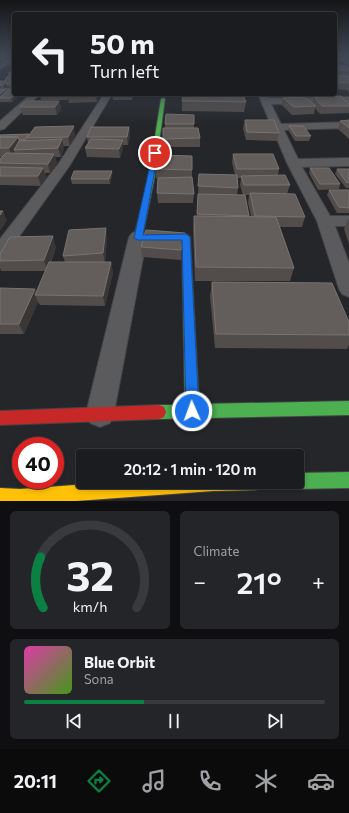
<!DOCTYPE html>
<meta charset="utf-8">
<style>
body{margin:0;font-family:Commissioner,sans-serif;background:#242528;color:#f1f3f6;height:100vh;display:flex;flex-direction:column;font-size:15px;white-space:nowrap}
*{box-sizing:border-box;margin:0}
p{font-size:13px;color:#a0a1a4}
.icon{flex:none;width:22px;height:22px;fill:none;stroke:currentColor;stroke-width:2;stroke-linecap:round;stroke-linejoin:round}
.map{position:relative;height:501px;overflow:hidden}
.sheet{display:flex;flex-direction:column;gap:10px;padding:10px;background:#0f0f11;flex:1}
.sheet>*{flex:none}
.top-card{position:absolute;left:12px;top:12px;width:325px;height:84px;border-radius:4px;box-shadow:0 2px 6px #0003,0 0 0 1px #393a3d;background:#1b1c1f;color:#f1f3f6;overflow:hidden}
.speed{position:absolute;left:12px;top:437px;display:flex;gap:8px;font-size:20px;font-weight:700;text-align:center}
.speed>*{display:grid;place-content:center;width:52px;height:52px;border-radius:50%;background:#1b1c1f;box-shadow:0 2px 6px #0003,0 0 0 1px #393a3d;line-height:1}
.speed .limit{border:6px solid #d22;background:#fff;color:#111}
.pin{position:absolute;display:grid;place-items:center;width:34px;height:34px;color:#fff;margin:-17px;border:2px solid #fff;border-radius:50%;box-shadow:0 1px 4px #0007}
.me{position:absolute;width:44px;margin:-22px;rotate:358deg;stroke-linejoin:round;filter:drop-shadow(0 0 3px #0008)}
.turn{display:flex;align-items:center;gap:14px;height:84px;padding:0 12px;font-size:18px}
.turn .icon{width:52px;height:52px;stroke-width:2.5}
.turn b{display:block;font-size:28px;line-height:34px}
.big{font-size:30px;font-weight:600;line-height:1.1}
.sheet .tile{flex:1;display:flex;flex-direction:column;justify-content:center;gap:6px;min-width:0;padding:0 14px;border-radius:6px;background:#242528}
.sheet .dial{align-items:center;gap:0}
.dial svg{height:104px;overflow:visible;fill:none;stroke:#393a3d;stroke-width:7;stroke-linecap:round;text-anchor:middle}
.dial text{fill:#f1f3f6;stroke:none}
.song{display:flex;align-items:center;gap:12px}
.cover{width:48px;height:48px;border-radius:6px;background:linear-gradient(135deg,hsl(320 70% 55%),hsl(100 70% 35%))}
.played{height:4px;border-radius:2px;background:linear-gradient(90deg,#0b8043 40%,#393a3d 40%)}
.keys{display:flex;justify-content:space-around;direction:ltr}
.heat{display:flex;justify-content:space-between;align-items:center;font-size:22px;direction:ltr}
.sheet .tiles{flex:1;display:grid;gap:10px;grid-template-columns:1fr 1fr}
.tile:last-child{grid-column:span 2}
.trip{position:absolute;left:76px;top:449px;width:228px;height:40px;border-radius:4px;background:#1b1c1f;box-shadow:0 2px 6px #0003,0 0 0 1px #393a3d;font-weight:600;line-height:40px;text-align:center}
.tabs{display:flex;height:64px;justify-content:space-around;align-items:center;background:#0b0b0c;color:#a0a1a4}
.tabs .icon{width:28px;height:28px}
.tabs .active{color:#0b8043}
.tabs b{font-size:18px;color:#f1f3f6}
.map>svg:first-child{display:block}
.lines{fill:none;stroke-linecap:round;stroke-linejoin:round}
.street-casing{stroke:#424346;stroke-width:2}
.fast-casing{stroke:#424346;stroke-width:2}
.slow-casing{stroke:#424346;stroke-width:2}
.jam-casing{stroke:#424346;stroke-width:2}
.street{fill:#5b5b5e;fill-rule:evenodd}
.fast{fill:#4caf50;fill-rule:evenodd}
.slow{fill:#ffc107;fill-rule:evenodd}
.jam{fill:#c62828;fill-rule:evenodd}
.wall{fill:#524c4a;fill-rule:evenodd}
.shaded-wall{fill:#393635}
.building{fill:#635d5b;stroke:#787473}
.route{fill:#1a73e8;stroke:#114b97}
</style>
<div class="map">
<svg width="349" height="501" viewBox="0 0 349 501">
<rect width="100%" height="100%" fill="#242629"/>
<g class="lines">
<defs>
<path id="street" d="M12,56h2v4l-14,9v-5z
M335,56h7l7,5v5z
M0,88h14v6h-14z
M31,94h9l-36,35 -4,1v-9z
M104,94h8l-42,71 -64,90 -6,2v-18l59,-76z
M258,94h8l2,4 81,-1v6l-78,1 10,20 68,-2v6l-65,2 14,29 51,-1v8l-47,1 28,49h19v10h-14l14,37v34l-7,-3 -3,-5 -22,-68 -30,-58z
M138,231l6,2 3,4 -33,176 -4,10 -10,4 -10,-4 -4,-10 43,-176 3,-4z"/>
<path id="fast" d="M163,98l2,1 -11,81 -11,54h43l4,3 9,167 150,-3v14l-190,4 -5,-2 -2,-5 2,-5 5,-2h26l-3,-165h-44l-4,-3 14,-57 13,-81z
M349,472v16l-52,1 -6,-2 -1,-5h7v-9z"/>
<path id="slow" d="M116,482h147l-2,6 -6,2 -42,1 -137,10h-76v-13l20,1z"/>
<path id="jam" d="M159,405l5,2 2,5 -2,5 -5,2 -159,6v-14z"/>
</defs>
<!-- street casing -->
<use href="#street" class="street-casing"/>
<!-- fast casing -->
<use href="#fast" class="fast-casing"/>
<!-- slow casing -->
<use href="#slow" class="slow-casing"/>
<!-- jam casing -->
<use href="#jam" class="jam-casing"/>
<!-- street -->
<use href="#street" class="street"/>
<!-- fast -->
<use href="#fast" class="fast"/>
<!-- slow -->
<use href="#slow" class="slow"/>
<!-- jam -->
<use href="#jam" class="jam"/>
</g>
<!-- wall -->
<path class="wall" d="M0,56l7,3 -4,2h-3z
M335,56l1,1v3l4,2 -1,4h-4z
M14,57v9h-7l-1,-4z
M335,66l14,2v8h-10l10,1v16l-1,-2v-1l-13,-1z
M14,71v16h-7v-2l-3,3h-4v-7h5v-2l4,-3 -1,-2z
M0,90h5l1,2 15,2 -9,8h-12z
M98,94l-1,8 -28,1 -1,-4 -1,1h-26l-1,-4z
M272,94h13l-1,3h-11z
M133,95l-1,5h-19l-1,-4z
M314,97l35,7v9l-29,1 -5,-6 -1,6 -22,1 -10,-10 1,-7 29,5z
M59,101l2,8 -4,6h-34l-3,-8z
M182,101l64,1 -2,10 -62,-1z
M194,115v13l6,10v9h-37v-19h2v-4z
M245,120l34,13 -2,8 -31,-1 -3,-12z
M349,120v19l-11,-10 2,-8z
M289,126l22,10 -2,5h-14l-7,-11z
M129,127l1,8 -2,10h-5v4l-3,9 -33,-1 -2,-9 3,-4 -1,-7z
M75,134l-5,12h-7l1,2 -3,9h-6l2,6 -7,10h-5l1,4 -5,9 -41,-1v-26l2,-2h-2v-22z
M233,154l46,15 -1,6 12,10 -3,9 18,23 -3,10h-22l14,41 -4,13h-95l-2,-52 1,-13h3l2,-42 36,1 -3,-13zM237,178h4l-1,7 3,10h6l-1,8 3,13h-2l-12,-21 1,-7z
M310,168l30,16 -1,5 -21,1 -9,-17z
M156,169l36,1v7l2,17 -1,9h-35l-1,-10 1,-15h-2z
M337,169h12v19h-3l-11,-14z
M112,171v5l-2,8h-38l-1,-5z
M329,190h20v23h-12l-10,-18z
M348,219l1,1v24l-5,-15z
M107,238l-2,24h6l2,11 -8,33 -65,-1 -2,-3 -14,32h-24v-46l37,4 9,-21h-45l-1,-3v-14l56,-7 -5,15h14l-2,-6z
M184,244l-3,16 -39,-3 -1,-10z
M212,282l137,40v23l-2,4 -132,-1 -5,-52z"/>
<!-- shaded-wall -->
<path class="shaded-wall" d="M6,56l1,3 -4,2 -1,-3z
M7,81l1,3h-2l1,1 -3,3 -1,-3z
M5,90l1,4 -6,4v-4z
M16,94h5l-9,8 -1,-4z
M96,94h2l-1,8 -2,-7z
M59,101l2,8 -4,6 -2,-8z
M74,126l1,8 -5,12 -2,-9z
M129,127l1,8 -2,10 -1,-8z
M18,137l3,8 -7,5 1,4 -3,3 -3,-9z
M62,139l2,9 -3,9 -3,-9z
M123,140v9l-3,9 -1,-9z
M54,154l3,9 -7,10 -2,-9z
M43,168l3,9 -5,9 -3,-10z
M112,171v5l-2,8 -1,-5z
M3,211l4,10 -7,10v-16z
M106,228l1,10 -2,25 -2,-10z
M185,233l-1,11 -3,16v-10z
M53,236l3,11 -9,23 -3,-10z
M111,262l2,11 -8,33 -2,-10z
M35,289l3,6h-3l3,7 -14,32 -5,-10z"/>
<!-- building -->
<path class="building" d="M0,56h6l-4,2h-2z
M14,57v5h-8z
M335,60h2l3,2h-5z
M335,66h11l3,2v2h-14z
M14,71v3h-6l2,-2z
M8,76h6v3h-9z
M335,76h13l1,1v6l-14,-1z
M10,80h4v4h-8z
M0,81h7l-4,4h-3z
M0,90h5l-5,4z
M8,90l6,1v3h2l-5,4h-11v-1z
M41,94h27l-2,2h-26z
M68,94h28l-1,1 -28,1z
M113,94h19l-1,2h-19z
M183,94h60l3,8 -64,-1z
M341,96l8,8v2h-27l-8,-9z
M304,97l12,9 -22,1 -11,-9z
M26,101h33l-4,6h-35z
M166,114l28,1v9h-29z
M245,120h29l5,13 -32,-1z
M349,120v8l-9,-7z
M74,126l-6,11 -41,1 8,-11z
M289,126h14l8,10h-15z
M91,127h38l-2,10h-40z
M163,128h35l2,10 -37,1z
M29,134l-4,6h-6l-1,-3h-18v-2z
M0,137h18l-9,11h-9z
M62,139l-4,9 -44,2 5,-9z
M91,139l32,1 -4,9 -34,-1z
M6,153l48,1 -6,10 -48,-1v-4z
M233,154h40l6,15h-42z
M158,155l34,1v14l-36,-1z
M0,167l43,1 -5,8h-38z
M310,168h19l11,16h-20z
M337,169h12v13l-2,1z
M74,171h38l-3,8h-38z
M199,174l38,1 1,13 -40,-2z
M285,175l5,10h-46l-3,-9z
M192,177l2,17 -37,-1 1,-15z
M329,190h20v18l-10,-1z
M250,193l45,1 10,23 -50,-1z
M198,194l47,1 4,21 -52,-2z
M0,211h3l-3,4z
M194,216l82,1 18,51 -98,-1z
M106,228l-3,25 -40,3 6,-26z
M146,230l39,3 -4,17 -40,-3z
M53,236l-9,24 -44,1v-7l10,-17z
M49,262h62l-8,34 -68,-1z
M212,282l120,1 17,39v13l-133,-1z
M0,288l35,1 -16,35h-19z"/>
<!-- sky -->
<linearGradient id="sky" x2="0" y2="1"><stop stop-color="#141517"/><stop offset="0.44" stop-color="#3f4754"/><stop offset="1" stop-color="#3f4754" stop-opacity="0"/></linearGradient>
<rect width="349" height="126" fill="url(#sky)"/>
<!-- route -->
<path class="route" d="M153,151l5,2 -15,82 43,-1 4,3 9,174 -2,5 -5,2 -4,-2 -2,-5 -4,-171h-44l-4,-2z"/>
</svg>
<div class="speed"><div class="limit">40</div></div>
<div class="pin" style="left:155px;top:153px;background:#d93025"><svg class="icon" aria-label="arrive" viewBox="0 0 24 24"><path d="M6 21V4h12l-3 4 3 4H6"/></svg></div>
<svg class="me" style="left:192px;top:411px" viewBox="-20 -20 40 40"><circle r="17" fill="#1a73e8" stroke="#fff" stroke-width="3"/><path d="M0-11L8 9 0 5-8 9z" fill="#fff"/></svg>
<div class="trip">20:12 · 1 min · 120 m</div>
<div class="top-card">
<div class="turn"><svg class="icon" aria-label="left" viewBox="0 0 24 24"><path d="M17 20v-9H6M10 6l-5 5 5 5"/></svg><div><b>50 m</b>Turn left</div></div>
</div>
</div>
<section class="sheet">
<div class="tiles">
<div class="tile dial"><svg viewBox="0 0 100 80">
<path d="M14 69A42 42 0 1 1 86 69"/>
<path d="M14 69A42 42 0 0 1 12 30" stroke="#0b8043"/>
<text x="50" y="56" font-size="32" font-weight="700">32</text>
<text x="50" y="72" font-size="11">km/h</text>
</svg></div>
<div class="tile"><p>Climate</p>
<div class="heat"><a>−</a><b class="big">21°</b><a>+</a></div>
</div>
<div class="tile">
<div class="song"><i class="cover"></i><div><b>Blue Orbit</b><p>Sona</p></div></div>
<div class="played"></div>
<div class="keys"><svg class="icon" aria-label="previous" viewBox="0 0 24 24"><path d="M18 5L8 12l10 7zM5 5v14"/></svg><svg class="icon" aria-label="pause" viewBox="0 0 24 24"><path d="M8 5v14M16 5v14"/></svg><svg class="icon" aria-label="next" viewBox="0 0 24 24"><path d="M6 5l10 7-10 7zM19 5v14"/></svg></div>
</div>
</div>
</section>
<nav class="tabs">
<b>20:11</b>
<svg class="icon active" aria-label="directions" viewBox="0 0 24 24"><path d="M12 3l9 9-9 9-9-9zM9 14v-3h6M13 9l2 2-2 2"/></svg>
<svg class="icon" aria-label="music" viewBox="0 0 24 24"><path d="M9 18V5l10-2v13"/><circle cx="6" cy="18" r="3"/><circle cx="16" cy="16" r="3"/></svg>
<svg class="icon" aria-label="phone" viewBox="0 0 24 24"><path d="M5 4h4l2 5-3 2q2 4 5 5l2-3 5 2v4C11 20 4 13 5 4z"/></svg>
<svg class="icon" aria-label="climate" viewBox="0 0 24 24"><path d="M12 3v18M4 7l16 10M4 17L20 7"/></svg>
<svg class="icon" aria-label="car" viewBox="0 0 24 24"><path d="M5 17H2v-5l4-1 3-4h7l3 4 3 1v5h-3M9 17h6M6 11h13"/><circle cx="7" cy="17" r="2"/><circle cx="17" cy="17" r="2"/></svg>
</nav>
